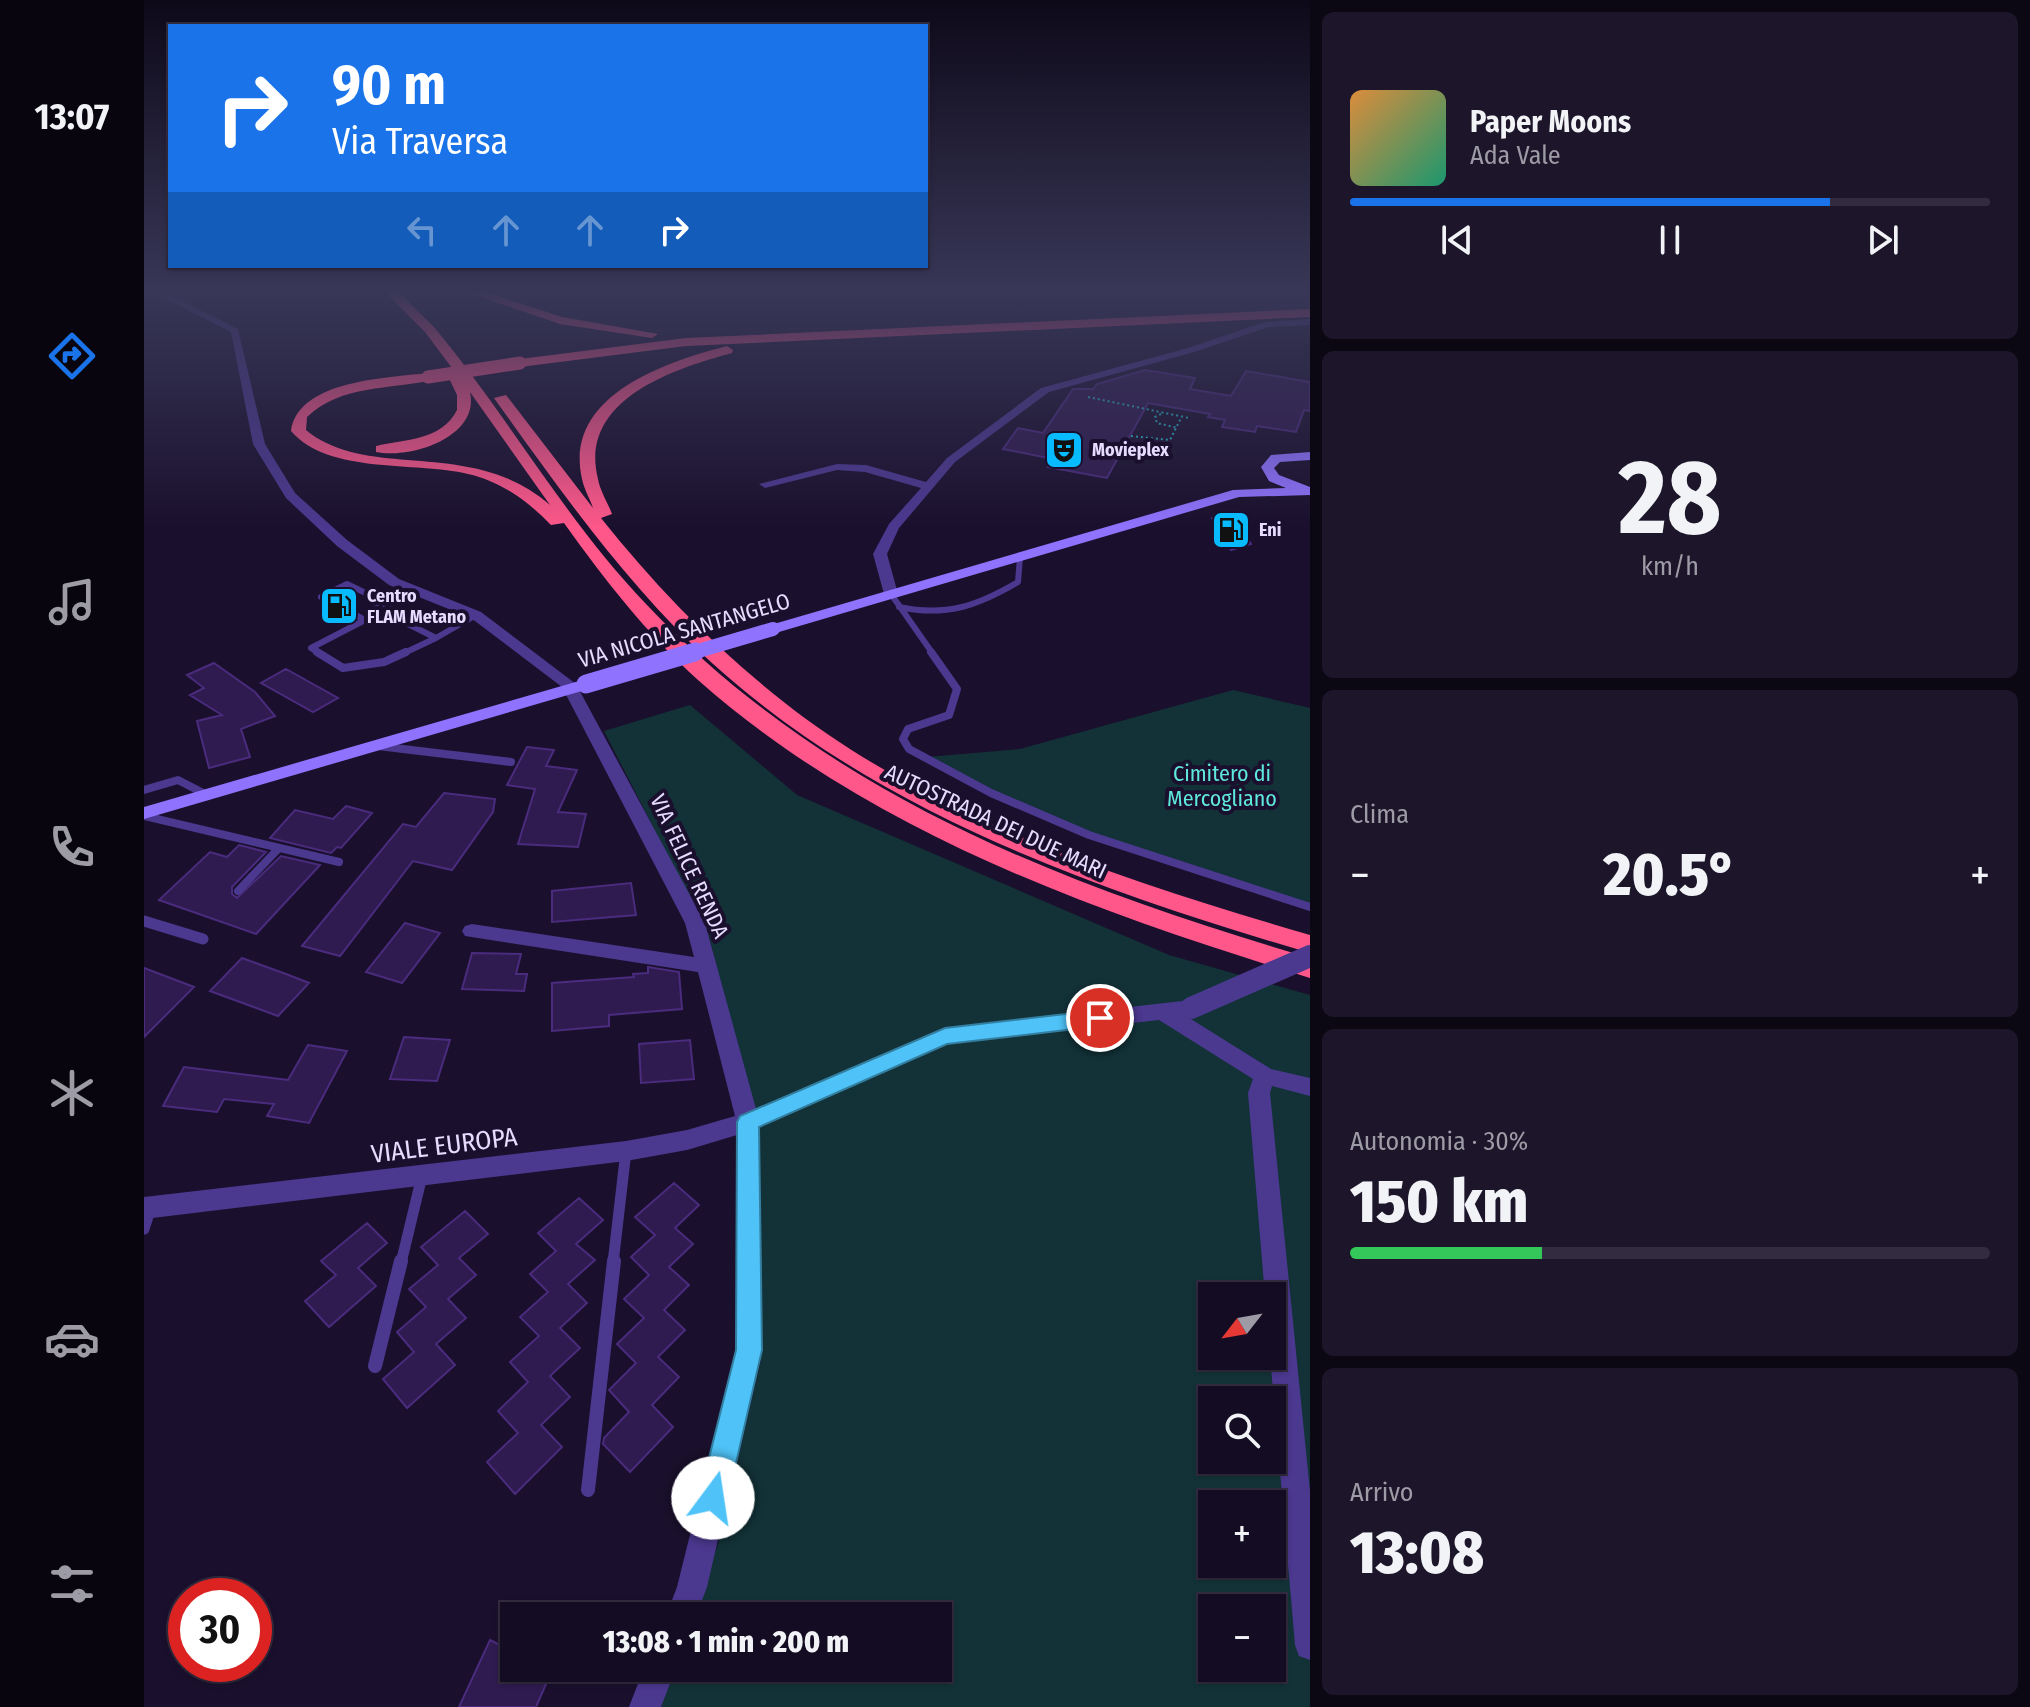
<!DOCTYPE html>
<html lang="it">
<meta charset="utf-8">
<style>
body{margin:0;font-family:"Fira Sans Condensed",sans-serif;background:#1d152a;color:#f1f3f6;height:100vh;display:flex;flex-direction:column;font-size:30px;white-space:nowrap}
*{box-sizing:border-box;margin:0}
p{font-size:26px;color:#9d9ba5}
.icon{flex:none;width:44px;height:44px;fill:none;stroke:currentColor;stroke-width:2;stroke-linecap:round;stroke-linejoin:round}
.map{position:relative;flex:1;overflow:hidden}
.drawer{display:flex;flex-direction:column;gap:12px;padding:12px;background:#0b0713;width:720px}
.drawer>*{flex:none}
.banner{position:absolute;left:24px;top:24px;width:760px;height:244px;border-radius:0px;box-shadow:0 2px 6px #0004,0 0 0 2px #332c40;background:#1a73e8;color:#fff;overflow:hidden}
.needle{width:52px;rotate:239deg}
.buttons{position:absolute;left:1054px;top:1282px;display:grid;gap:16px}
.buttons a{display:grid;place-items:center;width:88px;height:88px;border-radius:0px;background:#140c22;box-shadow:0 2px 6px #0004,0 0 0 2px #332c40;font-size:40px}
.speed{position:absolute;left:24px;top:1578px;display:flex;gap:16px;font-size:40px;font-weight:700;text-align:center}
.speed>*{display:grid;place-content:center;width:104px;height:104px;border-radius:50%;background:#140c22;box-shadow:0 2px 6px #0004,0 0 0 2px #332c40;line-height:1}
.speed .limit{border:12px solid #d22;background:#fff;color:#111}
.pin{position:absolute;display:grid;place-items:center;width:68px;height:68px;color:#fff;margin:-34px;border:4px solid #fff;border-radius:50%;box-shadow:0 2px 8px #0007}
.me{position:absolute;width:88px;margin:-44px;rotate:14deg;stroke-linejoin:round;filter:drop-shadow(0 0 6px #0008)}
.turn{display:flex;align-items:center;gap:28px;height:168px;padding:0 32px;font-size:36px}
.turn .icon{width:104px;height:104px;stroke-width:2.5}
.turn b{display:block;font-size:56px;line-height:68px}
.lanes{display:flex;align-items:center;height:76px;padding:0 32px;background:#0003;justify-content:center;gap:40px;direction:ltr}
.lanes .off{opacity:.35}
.big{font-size:60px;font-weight:800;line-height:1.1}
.drawer .widget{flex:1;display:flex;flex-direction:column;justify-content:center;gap:12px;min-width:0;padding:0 28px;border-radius:12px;background:#1d152a}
.drawer .dial{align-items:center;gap:0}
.dial b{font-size:104px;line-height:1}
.song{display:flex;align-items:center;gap:24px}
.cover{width:96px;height:96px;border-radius:12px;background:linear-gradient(135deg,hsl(30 70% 55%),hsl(160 70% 35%))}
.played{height:8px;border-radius:4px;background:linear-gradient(90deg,#1a73e8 75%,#332c40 75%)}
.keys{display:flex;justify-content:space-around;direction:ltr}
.heat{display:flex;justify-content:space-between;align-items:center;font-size:44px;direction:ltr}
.charge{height:12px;border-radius:6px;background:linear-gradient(90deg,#34c759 30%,#332c40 0)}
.trip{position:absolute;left:356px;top:1602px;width:452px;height:80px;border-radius:0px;background:#140c22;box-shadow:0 2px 6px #0004,0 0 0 2px #332c40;font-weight:800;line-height:80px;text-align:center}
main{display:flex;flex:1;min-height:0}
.dock{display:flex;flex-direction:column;width:144px;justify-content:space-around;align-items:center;background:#08050e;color:#9d9ba5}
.dock .icon{width:56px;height:56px}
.dock .active{color:#1a73e8}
.dock b{font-size:36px;color:#f1f3f6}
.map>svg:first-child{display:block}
.green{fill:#123238;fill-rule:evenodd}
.building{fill:#2f1b4f;stroke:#4a2b7d;stroke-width:2}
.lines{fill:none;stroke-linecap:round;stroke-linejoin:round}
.path{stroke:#29b4c6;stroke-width:2;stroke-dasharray:2 3;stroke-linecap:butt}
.lane-far3{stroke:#4b388f;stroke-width:6}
.lane-far2{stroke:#4b388f;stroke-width:8}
.lane-far1{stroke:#4b388f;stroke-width:11}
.lane{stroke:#4b388f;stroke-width:14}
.street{fill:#4b388f;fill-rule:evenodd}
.secondary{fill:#8f73ff;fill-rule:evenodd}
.highway{fill:#ff578a;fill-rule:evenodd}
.street-bridge{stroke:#4b388f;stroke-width:22}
.secondary-bridge-far1{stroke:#8f73ff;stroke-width:14}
.secondary-bridge{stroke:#8f73ff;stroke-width:19}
.highway-bridge{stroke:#ff578a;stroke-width:13}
.route{fill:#4fc3f7;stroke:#337fa1;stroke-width:2}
.labels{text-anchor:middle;stroke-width:8;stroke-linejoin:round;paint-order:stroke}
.far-poi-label{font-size:18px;font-weight:bold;fill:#e6dcff;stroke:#1a102d;text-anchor:start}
.street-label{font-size:22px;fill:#e6dcff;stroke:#1a102d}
.park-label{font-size:22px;fill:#5fe8dd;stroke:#1a102d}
.near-street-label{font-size:26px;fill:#e6dcff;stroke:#1a102d}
</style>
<main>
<nav class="dock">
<b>13:07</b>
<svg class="icon active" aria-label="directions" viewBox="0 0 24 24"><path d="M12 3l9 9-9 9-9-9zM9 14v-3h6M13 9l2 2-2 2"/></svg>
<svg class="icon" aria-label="music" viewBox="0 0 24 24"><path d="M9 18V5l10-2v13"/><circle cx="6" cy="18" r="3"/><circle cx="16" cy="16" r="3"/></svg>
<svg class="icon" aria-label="phone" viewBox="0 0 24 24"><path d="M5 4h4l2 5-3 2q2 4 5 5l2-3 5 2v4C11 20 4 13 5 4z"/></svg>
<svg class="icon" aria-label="climate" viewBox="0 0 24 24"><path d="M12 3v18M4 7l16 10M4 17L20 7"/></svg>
<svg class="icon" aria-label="car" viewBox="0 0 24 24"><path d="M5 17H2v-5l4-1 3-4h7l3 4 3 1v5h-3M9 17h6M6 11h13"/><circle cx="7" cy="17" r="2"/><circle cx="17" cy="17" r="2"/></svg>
<svg class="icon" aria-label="filters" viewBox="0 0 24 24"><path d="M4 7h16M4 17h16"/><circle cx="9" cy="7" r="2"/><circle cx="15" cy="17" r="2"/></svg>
</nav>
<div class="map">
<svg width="1166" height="1707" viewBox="0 0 1166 1707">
<rect width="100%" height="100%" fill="#1a102d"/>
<!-- green -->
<path class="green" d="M1089,690l77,18v199c-132,-43 -262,-82 -383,-150l93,-8z
M546,705l107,90 372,160 141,40v712h-649l13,-39h264v-52h-245l27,-78 41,-178 -3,-226 -49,-198 -105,-205zM1068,1296h60v60h-60zM1068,1400h60v60h-60zM1068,1504h60v60h-60zM1068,1608h60v60h-60z"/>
<!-- building -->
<path class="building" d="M1001,370l50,8 -5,11 41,7 15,-25 64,11v29l-6,-1 -8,22 -39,-6 -2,6 -33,-5 3,-7 -17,-3 2,-3 -62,-11 -41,75 -59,-11 5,-8 -50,-10 15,-21 25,5 30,-44h20l4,-5z
M1086,512l21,32 -20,6 -19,-32z
M70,663l41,29 20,24 -34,13 9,28 -41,11 -12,-47 25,-6 -32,-20 14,-7 -17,-13z
M142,669l52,29 -25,14 -52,-29z
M383,747l27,3 -8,16 31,4 -19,42 28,2 -8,33 -60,-3 17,-55 -28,-4z
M300,793l51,6 -2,13 -41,58 -39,-9 -73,95 -38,-10 101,-122 13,3z
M202,806l26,7 -31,35 -4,-1 -6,6 -61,-15 25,-28 38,9z
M95,845l27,7 -34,35v7l5,4 44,-42 39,9 -64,69 -97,-34 51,-48 17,5z
M487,883l5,32 -84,7v-31z
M261,923l35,10 -38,50 -36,-11z
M328,953l49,1 -5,20h11l-3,17 -62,-2z
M98,958l44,16 23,9 -31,33 -68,-25z
M504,967l31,5 3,37 -73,6v11l-57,5v-48l82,-6 -1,-3 15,-1z
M0,968l50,19 -50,50z
M260,1037l46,3 -13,41 -47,-2z
M546,1040l4,39 -53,4 -2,-39z
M164,1045l39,6 -38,72 -42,-7 7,-12 -50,-5 -7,13 -54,-6 21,-39 104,13z
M530,1183l25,22 -24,23 18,16 -24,23 20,18 -25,25 21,20 -27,27 21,20 -27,28 21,22 -43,45 -27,-28 1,-6 25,-26 -20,-22 27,-27 -19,-19 27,-26 -20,-19 25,-24 -18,-18 24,-22 -20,-18z
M435,1198l24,22 -27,24 19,16 -27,24 19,19 -27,25 20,20 -30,28 20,21 -29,28 21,22 -47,47 -28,-32 31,-29 -20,-22 30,-29 -18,-20 29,-26 -19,-19 28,-25 -18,-18 26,-23 -18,-18z
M321,1211l23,23 -29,24 17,17 -28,24 18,19 -30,26 19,21 -48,43 -24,-29 31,-27 -17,-20 29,-25 -17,-18 29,-24 -17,-18z
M223,1223l20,20 -29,25 18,18 -47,41 -24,-26 31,-26 -15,-14z
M346,1640l24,12v16h39l-17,39h-77z"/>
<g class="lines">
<!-- path -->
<path class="path" d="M944,397l101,21
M1017,414l-6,3 2,6 21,5
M987,436l39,4 11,-22"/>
<!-- lane-far3 -->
<path class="lane-far3" d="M203,584l33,16 -15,20 -44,-23z
M262,587l-26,13 28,24 28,14 40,-23
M747,594l42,60
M755,607c47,10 78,-1 119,-25l2,-25
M176,654l-9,-6 54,-28
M258,654l34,-16"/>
<!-- lane-far2 -->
<path class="lane-far2" d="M173,652l26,16 41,-6 22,-10
M787,652l26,37 -8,26 -41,14 -5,10 6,10 82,44 98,42 221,72
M234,746l133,16
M0,790l34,-10 29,15
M0,816l195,46
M94,891l40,-42"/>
<!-- lane-far1 -->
<path class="lane-far1" d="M0,921l59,18
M0,1229l7,-22
M257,1263l21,-87
M469,1263l13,-112"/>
<!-- lane -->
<path class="lane" d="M231,1366l26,-105
M444,1490l26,-229"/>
<!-- street -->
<path class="street" d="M5,290h11l78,39 27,115 30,49 52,47 52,39 82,33 95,72 129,239 51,186 189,-81 246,-28 7,2 3,6 -3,6 -12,2 85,53 39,9v18l-38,-10 -2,7 40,398v169l-11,-4 -4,-11 -25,-289 2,-60h-7l-17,-203 5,-14 -94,-59 -211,24 -189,83 3,223 -55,237 -11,29h-30l11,-29 59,-237 1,-215 -50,15 -61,11 -482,58v-22l482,-56 61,-11 48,-14 -37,-144 -233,-36 -3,-5 3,-5 7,-2 222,33 -9,-34 -123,-236 -91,-69 -82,-33 -52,-39 -51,-48 -33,-54 -22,-112z
M1166,319v6l-41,2 -75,25 -145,40 -94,70 -56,66 -12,26 11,40 -2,3h-10l-2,-3 -11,-40 16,-30 32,-36 -56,-16 -28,-2 -72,18 -6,-4 78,-20 29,1 60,17 21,-24 94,-70 147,-40 77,-26z
M500,1668h32l-15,39h-32z"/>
<!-- secondary -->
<path class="secondary" d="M1166,452v8l-30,2 -6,6 5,7 31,12v8l-71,2 -460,135h-12l-2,-3 2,-3 466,-136 53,-2 -17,-7 -8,-14 10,-12z
M442,679l6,1v8l-448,131v-12z"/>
<!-- highway -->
<path class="highway" d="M239,290h13l38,37c74,89 132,194 213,278 183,192 414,279 663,353v20c-217,-67 -439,-145 -612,-298 -51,-46 -94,-101 -134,-157l-13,2c-23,-24 -51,-44 -83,-51 -53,-13 -139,1 -177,-43 7,-51 96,-53 137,-58l7,4 -2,3c-44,10 -91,4 -126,37l-1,13c63,52 165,6 244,75l-80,-113c10,45 -59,67 -94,60v-6c29,-7 65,-5 81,-36v-15l-9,-19 7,-4 -30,-40z
M316,290h19l83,27 96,17 -6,4 -92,-14z
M1166,309v8l-624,29 -166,21 -7,-4 7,-4 166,-21z
M583,346l6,4 -1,3c-59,16 -154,47 -134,126 2,12 10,24 14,35l-11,4c55,69 115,131 184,185 147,116 347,180 525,232v18c-213,-63 -430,-138 -598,-290 -84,-76 -152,-173 -218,-265l12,-3 87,113c-3,-9 -9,-19 -11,-29 -19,-83 83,-117 145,-133z"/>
<!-- street-bridge -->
<path class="street-bridge" d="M1047,1008l119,-52"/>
<!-- secondary-bridge-far1 -->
<path class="secondary-bridge-far1" d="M544,654l85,-25"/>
<!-- secondary-bridge -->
<path class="secondary-bridge" d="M442,684l109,-32"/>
<!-- highway-bridge -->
<path class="highway-bridge" d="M284,377l92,-14"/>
</g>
<!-- sky -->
<linearGradient id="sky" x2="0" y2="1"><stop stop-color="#0e0919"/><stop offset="0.55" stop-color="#383757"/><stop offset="1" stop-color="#383757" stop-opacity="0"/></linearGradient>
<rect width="1166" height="529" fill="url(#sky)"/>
<!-- route -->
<path class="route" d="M956,1010l11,8 -11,8 -153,18 -188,83 3,223 -34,148 -4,10 -11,5 -10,-5 -4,-10 37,-148 1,-228 3,-6 205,-88z"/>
<!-- icons -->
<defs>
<symbol id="theatre-square" viewBox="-11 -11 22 22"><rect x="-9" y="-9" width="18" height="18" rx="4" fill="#08bbff" stroke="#1a102d"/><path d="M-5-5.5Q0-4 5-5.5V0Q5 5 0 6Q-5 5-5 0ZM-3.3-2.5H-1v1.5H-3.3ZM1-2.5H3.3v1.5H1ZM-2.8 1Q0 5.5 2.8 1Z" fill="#111"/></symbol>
<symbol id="fuel-square" viewBox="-11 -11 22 22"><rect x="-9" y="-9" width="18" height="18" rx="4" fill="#08bbff" stroke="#1a102d"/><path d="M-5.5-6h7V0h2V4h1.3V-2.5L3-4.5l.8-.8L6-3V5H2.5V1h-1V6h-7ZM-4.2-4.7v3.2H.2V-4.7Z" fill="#111"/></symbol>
</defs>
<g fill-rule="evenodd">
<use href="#theatre-square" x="898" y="428" width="44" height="44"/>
<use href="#fuel-square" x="1065" y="508" width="44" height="44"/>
<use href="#fuel-square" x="173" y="584" width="44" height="44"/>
</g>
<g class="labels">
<!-- far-poi labels -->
<g class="far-poi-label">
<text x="948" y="456">Movieplex</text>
<text x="1115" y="536">Eni</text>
<text x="223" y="602">Centro<tspan x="223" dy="21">FLAM Metano</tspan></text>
</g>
<!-- street labels -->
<g class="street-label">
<text transform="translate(540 630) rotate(-16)" y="8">VIA NICOLA SANTANGELO</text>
<text transform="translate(852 821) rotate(25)" y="8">AUTOSTRADA DEI DUE MARI</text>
<text transform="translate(546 866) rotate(65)" y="8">VIA FELICE RENDA</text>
</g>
<!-- park labels -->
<g class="park-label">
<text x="1078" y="781">Cimitero di<tspan x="1078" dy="25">Mercogliano</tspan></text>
</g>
<!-- near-street labels -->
<g class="near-street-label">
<text transform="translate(300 1145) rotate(-7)" y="9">VIALE EUROPA</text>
</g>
</g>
</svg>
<div class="buttons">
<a><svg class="needle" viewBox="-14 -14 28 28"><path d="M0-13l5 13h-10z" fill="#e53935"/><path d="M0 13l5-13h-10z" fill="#9d9ba5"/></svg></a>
<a><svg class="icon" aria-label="search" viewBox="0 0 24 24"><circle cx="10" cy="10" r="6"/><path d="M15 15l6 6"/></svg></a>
<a>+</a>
<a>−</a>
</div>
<div class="speed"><div class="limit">30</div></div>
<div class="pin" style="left:956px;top:1018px;background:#d93025"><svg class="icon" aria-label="arrive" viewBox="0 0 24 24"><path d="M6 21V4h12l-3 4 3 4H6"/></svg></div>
<svg class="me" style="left:569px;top:1498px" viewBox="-20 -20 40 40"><circle r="19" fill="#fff"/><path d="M0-13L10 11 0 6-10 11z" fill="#4fc3f7"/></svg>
<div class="trip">13:08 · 1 min · 200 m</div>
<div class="banner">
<div class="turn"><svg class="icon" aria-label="right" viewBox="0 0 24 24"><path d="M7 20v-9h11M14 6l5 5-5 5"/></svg><div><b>90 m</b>Via Traversa</div></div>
<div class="lanes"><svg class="icon off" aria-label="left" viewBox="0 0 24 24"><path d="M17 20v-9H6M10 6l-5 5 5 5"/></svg><svg class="icon off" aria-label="ahead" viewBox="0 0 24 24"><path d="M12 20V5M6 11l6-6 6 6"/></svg><svg class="icon off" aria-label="ahead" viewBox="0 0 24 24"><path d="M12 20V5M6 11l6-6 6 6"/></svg><svg class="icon" aria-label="right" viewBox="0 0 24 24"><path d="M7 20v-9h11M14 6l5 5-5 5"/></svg></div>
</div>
</div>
<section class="drawer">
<div class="widget">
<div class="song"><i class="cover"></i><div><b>Paper Moons</b><p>Ada Vale</p></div></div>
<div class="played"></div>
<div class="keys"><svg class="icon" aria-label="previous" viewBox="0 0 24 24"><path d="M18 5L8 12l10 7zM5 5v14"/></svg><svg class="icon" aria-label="pause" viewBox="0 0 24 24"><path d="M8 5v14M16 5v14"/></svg><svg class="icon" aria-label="next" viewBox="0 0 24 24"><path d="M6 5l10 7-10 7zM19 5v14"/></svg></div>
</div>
<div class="widget dial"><b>28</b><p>km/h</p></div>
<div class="widget"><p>Clima</p>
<div class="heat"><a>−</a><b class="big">20.5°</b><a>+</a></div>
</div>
<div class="widget"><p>Autonomia · 30%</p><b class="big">150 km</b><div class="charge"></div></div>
<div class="widget"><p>Arrivo</p><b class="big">13:08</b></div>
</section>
</main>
